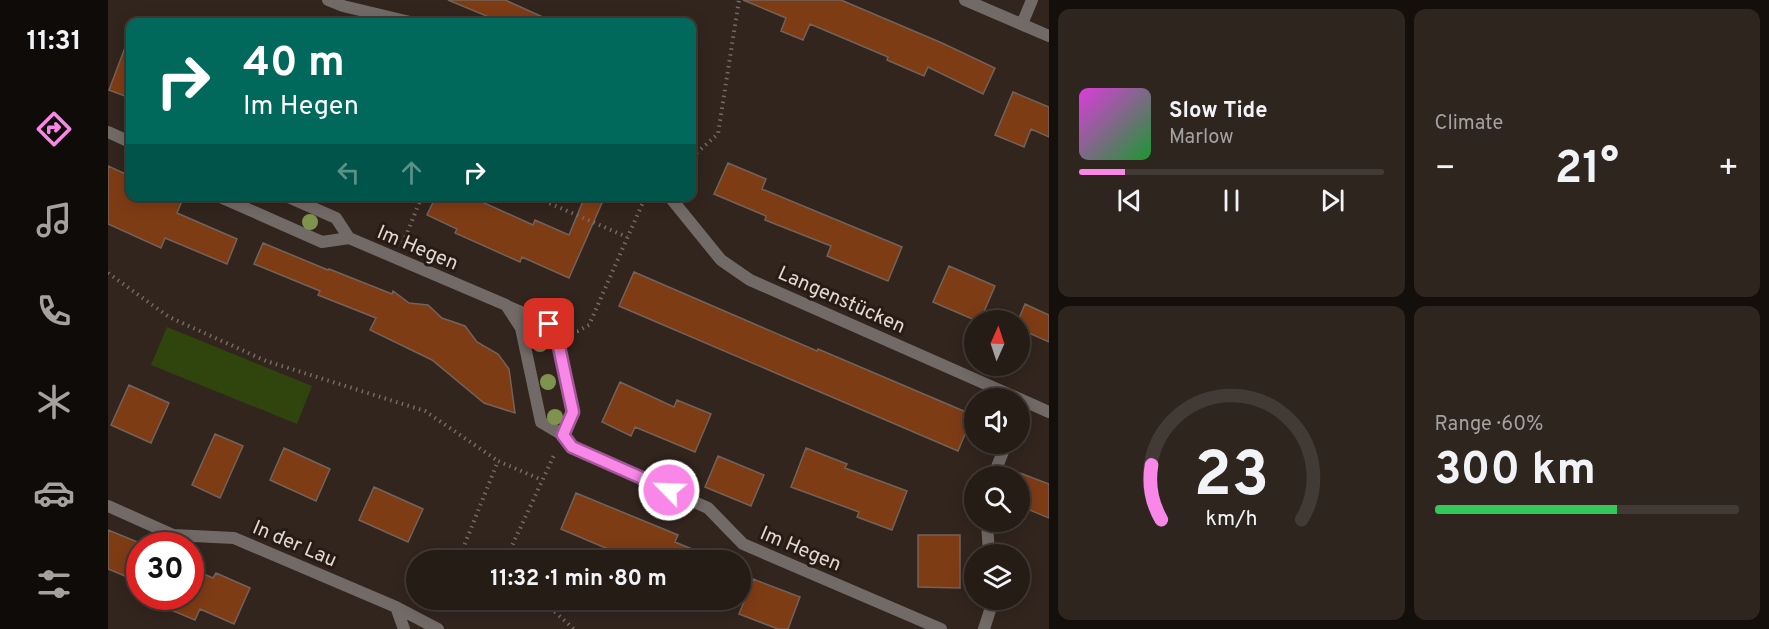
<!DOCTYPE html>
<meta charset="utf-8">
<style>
body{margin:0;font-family:Overpass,sans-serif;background:#2e251f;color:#f1f3f6;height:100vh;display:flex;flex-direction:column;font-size:22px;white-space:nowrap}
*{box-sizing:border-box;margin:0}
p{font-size:20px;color:#a4a1a1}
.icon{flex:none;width:33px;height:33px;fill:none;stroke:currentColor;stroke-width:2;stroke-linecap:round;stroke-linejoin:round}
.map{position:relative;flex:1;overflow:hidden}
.drawer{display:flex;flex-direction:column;gap:9px;padding:9px;background:#150f0c;width:720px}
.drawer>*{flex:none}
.top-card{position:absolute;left:18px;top:18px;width:570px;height:183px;border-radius:12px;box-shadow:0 3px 15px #0003,0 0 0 2px #423a35;background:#00695c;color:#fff;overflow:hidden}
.needle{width:39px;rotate:3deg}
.tools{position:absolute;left:856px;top:310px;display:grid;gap:12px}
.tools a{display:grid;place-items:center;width:66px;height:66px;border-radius:50%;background:#261c16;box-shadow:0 3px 15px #0003,0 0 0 2px #423a35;font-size:30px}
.speed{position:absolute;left:18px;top:532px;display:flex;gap:12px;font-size:30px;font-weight:700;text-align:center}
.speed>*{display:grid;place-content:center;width:78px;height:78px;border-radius:50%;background:#261c16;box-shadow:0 3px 15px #0003,0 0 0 2px #423a35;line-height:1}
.speed .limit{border:9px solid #d22;background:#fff;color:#111}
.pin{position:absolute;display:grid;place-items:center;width:51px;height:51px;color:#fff;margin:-26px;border-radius:12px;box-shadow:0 3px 9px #0006}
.me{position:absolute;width:66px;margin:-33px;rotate:294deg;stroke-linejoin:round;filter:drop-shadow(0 0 4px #0008)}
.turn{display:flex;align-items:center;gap:21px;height:126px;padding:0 18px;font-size:27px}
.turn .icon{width:78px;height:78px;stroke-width:2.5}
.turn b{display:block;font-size:42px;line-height:51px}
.lanes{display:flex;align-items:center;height:57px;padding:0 18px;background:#0003;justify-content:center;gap:30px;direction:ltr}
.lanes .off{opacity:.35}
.big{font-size:45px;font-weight:700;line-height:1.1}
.drawer .widget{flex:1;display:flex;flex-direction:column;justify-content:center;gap:9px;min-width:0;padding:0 21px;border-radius:12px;background:#2e251f}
.drawer .dial{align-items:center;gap:0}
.dial svg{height:156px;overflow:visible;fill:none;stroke:#423a35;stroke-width:7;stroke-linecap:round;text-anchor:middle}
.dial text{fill:#f1f3f6;stroke:none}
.song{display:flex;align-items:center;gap:18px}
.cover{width:72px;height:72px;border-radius:9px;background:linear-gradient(135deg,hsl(300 70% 55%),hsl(130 70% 35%))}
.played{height:6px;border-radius:3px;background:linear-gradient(90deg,#f987e8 15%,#423a35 15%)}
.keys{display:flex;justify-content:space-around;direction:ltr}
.heat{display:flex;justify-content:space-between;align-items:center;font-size:33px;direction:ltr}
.charge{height:9px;border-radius:4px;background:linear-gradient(90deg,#34c759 60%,#423a35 0)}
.drawer .tiles{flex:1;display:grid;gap:9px;grid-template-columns:repeat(2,1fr)}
.trip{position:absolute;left:298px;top:550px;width:345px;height:60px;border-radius:30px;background:#261c16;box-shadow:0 3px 15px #0003,0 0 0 2px #423a35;font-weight:700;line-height:60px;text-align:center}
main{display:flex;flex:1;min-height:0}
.tabs{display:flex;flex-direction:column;width:108px;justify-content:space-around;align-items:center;background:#0f0b09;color:#a4a1a1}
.tabs .icon{width:42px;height:42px}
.tabs .selected{color:#f987e8}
.tabs b{font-size:27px;color:#f1f3f6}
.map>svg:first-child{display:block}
.green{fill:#30450d}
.building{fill:#7e3c15;stroke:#73625a;stroke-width:1.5}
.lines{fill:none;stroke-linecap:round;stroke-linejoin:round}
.path{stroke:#766a64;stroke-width:4;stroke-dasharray:1.5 4.5;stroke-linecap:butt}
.street{stroke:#726a67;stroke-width:12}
.tree{fill:#7e944e}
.route-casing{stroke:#a25897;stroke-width:15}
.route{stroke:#f987e8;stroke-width:10}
.labels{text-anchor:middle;stroke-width:6;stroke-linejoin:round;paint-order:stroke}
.street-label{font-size:20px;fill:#e1d7d3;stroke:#281b14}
</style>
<main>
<nav class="tabs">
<b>11:31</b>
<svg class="icon selected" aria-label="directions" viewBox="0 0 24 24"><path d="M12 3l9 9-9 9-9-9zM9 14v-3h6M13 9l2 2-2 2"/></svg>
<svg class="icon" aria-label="music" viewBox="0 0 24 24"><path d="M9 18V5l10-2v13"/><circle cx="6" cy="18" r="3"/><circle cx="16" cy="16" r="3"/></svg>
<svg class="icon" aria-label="phone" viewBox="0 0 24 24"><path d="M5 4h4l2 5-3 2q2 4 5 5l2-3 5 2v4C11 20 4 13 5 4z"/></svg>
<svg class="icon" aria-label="climate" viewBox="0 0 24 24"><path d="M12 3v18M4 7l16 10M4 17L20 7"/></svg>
<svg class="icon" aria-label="car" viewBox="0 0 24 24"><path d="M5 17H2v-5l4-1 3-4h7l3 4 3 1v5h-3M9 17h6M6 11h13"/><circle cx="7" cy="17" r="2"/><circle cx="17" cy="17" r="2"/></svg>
<svg class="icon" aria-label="filters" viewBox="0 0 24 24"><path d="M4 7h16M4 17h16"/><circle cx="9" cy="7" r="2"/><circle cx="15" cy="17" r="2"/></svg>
</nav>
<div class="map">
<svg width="941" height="629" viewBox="0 0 941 629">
<rect width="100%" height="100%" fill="#32251e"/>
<!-- green -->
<path class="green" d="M59,327l145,59 -15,38 -146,-59z"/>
<!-- building -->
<path class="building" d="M340,0h57l49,22h-53z
M635,0h98l101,43 53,25 -12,26 -55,-27 -4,9 -37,-16 1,-3 -78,-33 -7,16 -22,-9 5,-13z
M21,37h1v61l-21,-8z
M905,92l36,15v30l-18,-8 -7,18 -29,-12z
M620,163l38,16 -4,10 140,58 -14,34 -61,-25 4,-10 -66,-26 1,-4 -52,-22z
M0,166l22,10v20h54l-7,17 60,26 -10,25 -62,-26 -4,10 -53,-24z
M328,196h33l64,29 2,-5 34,15 16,-39h20l-36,82 -47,-21 -2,5 -65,-29 2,-4 -30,-14z
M155,243l65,27 1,-1 63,25 1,-3 16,12 19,2 14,13 23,8 12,16 21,12 11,15 6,44 -31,-10 -52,-43 -62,-30 6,-12 -58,-23 2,-4 -66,-27z
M841,266l46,20 -15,35h-3l-44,-19z
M526,272l183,79 1,-2 155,66 -15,36 -339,-145z
M917,304l24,11v27l-29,-13v-13z
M512,382l54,25 3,-7 34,14 -16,38 -60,-25 -4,9 -29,-14z
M21,385l40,18 -18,40 -40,-18z
M107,434l28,12 -23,52 -28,-13z
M176,448l46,21 -14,32 -46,-21z
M698,448l41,16 -2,4 62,23 -15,39 -35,-13 2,-5 -68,-25z
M610,456l46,19 -13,31 -46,-19z
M912,473l29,11v34l-29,-12z
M266,487l49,22 -15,33 -49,-22z
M468,493l102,42 -3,7 46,19h-85l-75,-32z
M0,530l32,13v18l-8,18 -24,-10z
M810,535h42v53l-42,-1z
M82,568l23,10 3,-5 34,15 -16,36 -34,-15 -5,11 -55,-23h50z
M645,579l47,18 -12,32h-10l-39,-15z"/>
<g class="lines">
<!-- path -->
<path class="path" d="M584,157l26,-23 21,-134
M425,196l94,41
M295,243l19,-47
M0,273l61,44 97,44 159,50 73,50
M463,331h7l11,-6 55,-125 4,-4
M350,561l40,-100 44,19
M397,561l50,-108
M426,600l13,5 27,24
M327,610l5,-10"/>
<!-- street -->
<path class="street" d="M220,0l15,6 67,16
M857,0l84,36
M914,24l10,-24
M0,132l22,10
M110,196l104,46 27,-4 157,67 15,23 20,94 22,13 8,12 137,61 35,36 198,85
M178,196l50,22 13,20
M561,196l52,64 29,20 299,132
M399,306l42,18 7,9 17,79 -10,23
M885,477l13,-33
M0,506l65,29 61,3 162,69 8,22
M879,522l2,33
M288,607l42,22
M876,629l7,-22v-7"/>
</g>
<!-- trees -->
<g class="tree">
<circle cx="202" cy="222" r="8"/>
<circle cx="432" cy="344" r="8"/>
<circle cx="440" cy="382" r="8"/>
<circle cx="447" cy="417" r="8"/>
</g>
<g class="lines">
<defs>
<path id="route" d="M441,324l7,9 17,79 -10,23 9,12 97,43"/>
</defs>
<!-- route casing -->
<use href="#route" class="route-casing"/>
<!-- route -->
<use href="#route" class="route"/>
</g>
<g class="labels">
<!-- street labels -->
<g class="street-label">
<text transform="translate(310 247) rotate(23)" y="7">Im Hegen</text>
<text transform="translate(734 299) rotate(24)" y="7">Langenstücken</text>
<text transform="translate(187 543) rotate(23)" y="7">In der Lau</text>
<text transform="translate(693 548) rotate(23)" y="7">Im Hegen</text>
</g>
</g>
</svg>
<div class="tools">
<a><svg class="needle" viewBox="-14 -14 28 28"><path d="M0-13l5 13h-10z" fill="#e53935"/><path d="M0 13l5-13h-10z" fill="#a4a1a1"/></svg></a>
<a><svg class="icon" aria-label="sound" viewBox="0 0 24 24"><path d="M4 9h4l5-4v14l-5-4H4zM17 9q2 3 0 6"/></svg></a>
<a><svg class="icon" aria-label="search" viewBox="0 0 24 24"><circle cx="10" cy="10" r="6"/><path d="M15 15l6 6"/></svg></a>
<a><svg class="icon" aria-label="layers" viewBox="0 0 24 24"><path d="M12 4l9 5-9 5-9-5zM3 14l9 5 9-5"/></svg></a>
</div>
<div class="speed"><div class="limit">30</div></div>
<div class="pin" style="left:441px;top:324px;background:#d93025"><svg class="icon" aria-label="arrive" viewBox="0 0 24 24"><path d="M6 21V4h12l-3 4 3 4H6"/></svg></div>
<svg class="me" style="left:561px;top:490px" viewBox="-20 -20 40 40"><circle r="17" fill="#f987e8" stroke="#fff" stroke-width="3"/><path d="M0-11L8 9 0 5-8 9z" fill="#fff"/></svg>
<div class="trip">11:32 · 1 min · 80 m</div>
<div class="top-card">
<div class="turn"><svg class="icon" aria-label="right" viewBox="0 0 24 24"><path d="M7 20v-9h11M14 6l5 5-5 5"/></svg><div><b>40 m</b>Im Hegen</div></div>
<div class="lanes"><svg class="icon off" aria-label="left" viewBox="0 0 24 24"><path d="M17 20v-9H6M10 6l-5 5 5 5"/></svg><svg class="icon off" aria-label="ahead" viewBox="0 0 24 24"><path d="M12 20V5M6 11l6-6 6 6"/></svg><svg class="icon" aria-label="right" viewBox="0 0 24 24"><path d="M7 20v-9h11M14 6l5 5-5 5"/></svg></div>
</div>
</div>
<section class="drawer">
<div class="tiles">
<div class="widget">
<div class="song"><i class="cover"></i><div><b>Slow Tide</b><p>Marlow</p></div></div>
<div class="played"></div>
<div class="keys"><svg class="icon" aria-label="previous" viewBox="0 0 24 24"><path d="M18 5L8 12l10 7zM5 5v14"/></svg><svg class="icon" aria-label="pause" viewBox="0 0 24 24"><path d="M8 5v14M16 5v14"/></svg><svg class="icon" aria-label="next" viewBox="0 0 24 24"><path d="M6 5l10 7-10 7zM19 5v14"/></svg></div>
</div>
<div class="widget"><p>Climate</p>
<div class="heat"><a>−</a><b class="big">21°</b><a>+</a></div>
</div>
<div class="widget dial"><svg viewBox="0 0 100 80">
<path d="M14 69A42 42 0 1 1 86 69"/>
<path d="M14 69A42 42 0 0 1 9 41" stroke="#f987e8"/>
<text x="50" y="56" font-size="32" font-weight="700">23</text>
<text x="50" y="72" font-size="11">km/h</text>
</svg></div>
<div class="widget"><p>Range · 60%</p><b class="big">300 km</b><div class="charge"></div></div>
</div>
</section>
</main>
